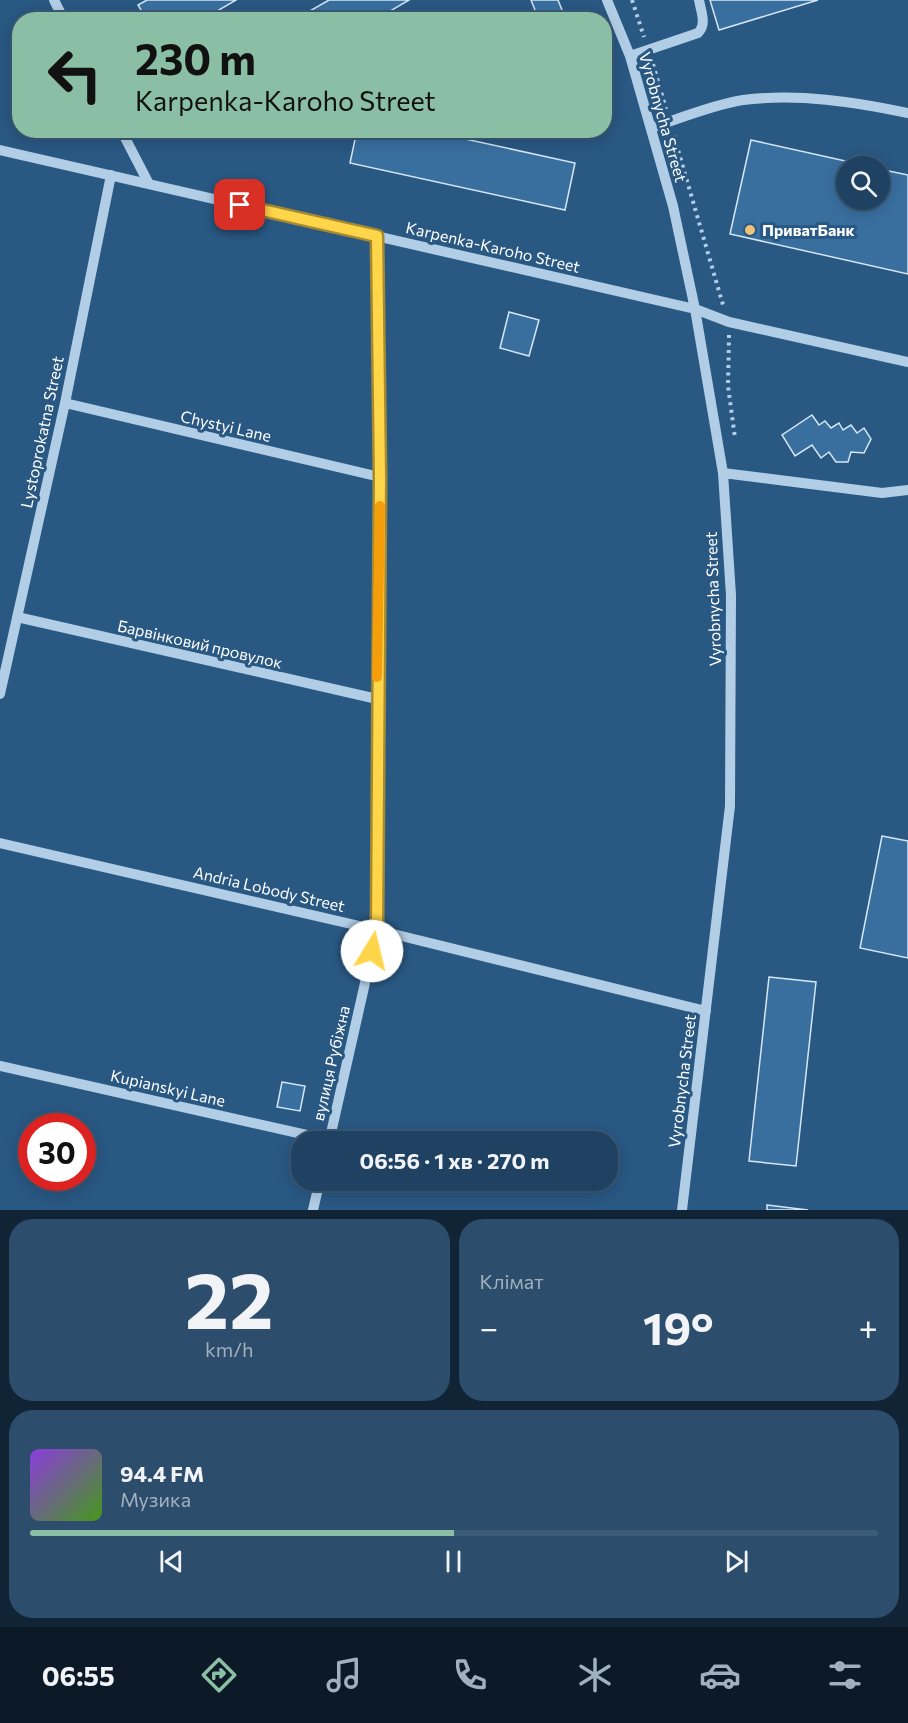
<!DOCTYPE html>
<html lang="uk">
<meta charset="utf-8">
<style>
body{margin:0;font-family:Commissioner,sans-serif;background:#2c4d6b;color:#f1f3f6;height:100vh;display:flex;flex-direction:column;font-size:22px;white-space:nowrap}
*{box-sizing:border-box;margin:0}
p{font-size:20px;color:#a1b0be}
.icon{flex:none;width:33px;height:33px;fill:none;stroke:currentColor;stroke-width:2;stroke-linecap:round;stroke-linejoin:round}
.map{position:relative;height:1210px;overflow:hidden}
.details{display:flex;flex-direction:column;gap:9px;padding:9px;background:#112436;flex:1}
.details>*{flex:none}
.guide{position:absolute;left:12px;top:12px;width:600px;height:126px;border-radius:24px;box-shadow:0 3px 15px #0003,0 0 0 2px #3c5b77;background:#8abfa5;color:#111;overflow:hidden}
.tools{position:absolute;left:836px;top:156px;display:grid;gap:12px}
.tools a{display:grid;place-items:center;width:54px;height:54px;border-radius:50%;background:#1f4262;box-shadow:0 3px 15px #0003,0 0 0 2px #3c5b77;font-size:30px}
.speed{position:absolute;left:18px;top:1113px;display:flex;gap:12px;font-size:30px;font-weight:700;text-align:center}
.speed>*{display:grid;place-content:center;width:78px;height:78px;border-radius:50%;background:#1f4262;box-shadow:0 3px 15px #0003,0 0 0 2px #3c5b77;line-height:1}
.speed .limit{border:9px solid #d22;background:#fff;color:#111}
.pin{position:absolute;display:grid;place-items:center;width:51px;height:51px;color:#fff;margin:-26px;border-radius:12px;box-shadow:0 3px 9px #0006}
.me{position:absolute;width:66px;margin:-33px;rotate:9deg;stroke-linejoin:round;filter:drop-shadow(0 0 4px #0008)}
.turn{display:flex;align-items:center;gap:21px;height:126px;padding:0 24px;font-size:27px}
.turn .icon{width:78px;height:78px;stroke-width:2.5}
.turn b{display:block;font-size:42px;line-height:51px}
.big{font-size:45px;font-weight:700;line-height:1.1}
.details .widget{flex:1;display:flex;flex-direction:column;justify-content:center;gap:9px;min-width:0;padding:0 21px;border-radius:24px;background:#2c4d6b}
.details .dial{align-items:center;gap:0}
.dial b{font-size:78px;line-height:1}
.song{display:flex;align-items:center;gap:18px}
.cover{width:72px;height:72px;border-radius:9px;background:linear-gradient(135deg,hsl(270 70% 55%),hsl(100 70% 35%))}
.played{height:6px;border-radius:3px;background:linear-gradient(90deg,#8abfa5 50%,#3c5b77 50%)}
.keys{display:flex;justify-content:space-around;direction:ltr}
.heat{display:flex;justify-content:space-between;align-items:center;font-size:33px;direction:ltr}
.details .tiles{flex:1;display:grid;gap:9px;grid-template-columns:1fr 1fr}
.widget:last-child{grid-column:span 2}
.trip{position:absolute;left:291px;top:1131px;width:327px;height:60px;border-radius:24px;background:#1f4262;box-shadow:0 3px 15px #0003,0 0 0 2px #3c5b77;font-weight:700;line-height:60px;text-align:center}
.tab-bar{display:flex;height:96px;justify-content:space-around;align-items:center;background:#0c1a27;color:#a1b0be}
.tab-bar .icon{width:42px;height:42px}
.tab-bar .current{color:#8abfa5}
.tab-bar b{font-size:27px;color:#f1f3f6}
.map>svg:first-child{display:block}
.building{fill:#396f9f;stroke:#d5e6f5;stroke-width:1.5}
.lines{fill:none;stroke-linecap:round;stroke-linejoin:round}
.path{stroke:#b2cee6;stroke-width:4;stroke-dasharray:3 4.5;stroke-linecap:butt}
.minor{stroke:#b2cee6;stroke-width:10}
.route-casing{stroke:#a68a30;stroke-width:15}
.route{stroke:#ffd54a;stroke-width:10}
.slow{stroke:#f59e0b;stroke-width:10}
.poi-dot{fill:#eec279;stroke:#295883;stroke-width:2}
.labels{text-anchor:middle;stroke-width:6;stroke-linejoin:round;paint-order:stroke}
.street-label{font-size:16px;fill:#fff;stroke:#295883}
.poi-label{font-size:16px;font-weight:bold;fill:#fff;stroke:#295883;text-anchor:start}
</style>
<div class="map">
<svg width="908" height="1210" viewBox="0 0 908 1210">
<rect width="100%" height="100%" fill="#295883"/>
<!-- building -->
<path class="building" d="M147,0h89l-34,20h-55l-9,-15z
M329,0h80l-34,20h-81z
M531,0h27l8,20h-27z
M710,0h108l-99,30z
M357,130h67l151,33 -10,47 -215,-47z
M751,140l117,26h-22v34h33v-31l29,6v99l-178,-40z
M509,312l30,8 -10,36 -29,-8z
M812,415l7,10 6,-4 6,7 8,-5 4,7 8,-5 6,8 7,-5 7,11 -7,14 -13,-1 -3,10h-12l-7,-10 -8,6 -9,-13 -17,11 -13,-21z
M882,836l26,5v117l-48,-10z
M769,977l47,5 -20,184 -47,-5z
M282,1082l23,4 -5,25 -23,-4z
M767,1205l41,5h-41z"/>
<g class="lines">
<!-- path -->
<path class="path" d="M632,0l12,37
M653,64l13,45
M674,136l49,169
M729,335l-1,51 7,52"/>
<!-- minor -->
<path class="minor" d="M54,0l10,20
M607,0l23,56 43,150 22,103 28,164 8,122 -1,211 -48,404
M630,56l68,-23c9,-9 3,-21 1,-33
M651,128c27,-9 64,-24 92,-28 57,-7 110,2 165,13
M121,130l28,54
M0,150l695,159 34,13 179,40
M65,403l315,74
M723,473l159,20 26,-3
M17,617l360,82
M0,694l65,-291 46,-228
M0,843l377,87 329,81
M0,1066l329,74
M329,1142l48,-212 3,-453 -3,-241
M313,1210l7,-30"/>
</g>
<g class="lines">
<defs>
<path id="route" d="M240,205l137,31 3,241 -3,453 -5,21"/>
</defs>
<!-- route casing -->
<use href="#route" class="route-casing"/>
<!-- route -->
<use href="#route" class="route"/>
<!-- slow -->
<path class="slow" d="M377,677l3,-171"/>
</g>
<!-- markers -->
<circle class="poi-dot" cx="750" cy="230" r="6"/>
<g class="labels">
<!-- street labels -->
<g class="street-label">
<text transform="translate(663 117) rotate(74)" y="6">Vyrobnycha Street</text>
<text transform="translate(493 247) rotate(13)" y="6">Karpenka-Karoho Street</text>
<text transform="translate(226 426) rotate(13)" y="6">Chystyi Lane</text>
<text transform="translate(42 432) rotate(-78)" y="6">Lystoprokatna Street</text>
<text transform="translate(713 599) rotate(-92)" y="6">Vyrobnycha Street</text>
<text transform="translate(200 644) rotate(13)" y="6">Барвінковий провулок</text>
<text transform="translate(269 889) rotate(13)" y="6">Andria Lobody Street</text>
<text transform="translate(331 1063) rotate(-77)" y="6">вулиця Рубіжна</text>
<text transform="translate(682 1081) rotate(-83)" y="6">Vyrobnycha Street</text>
<text transform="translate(168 1088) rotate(13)" y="6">Kupianskyi Lane</text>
</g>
<!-- poi labels -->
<g class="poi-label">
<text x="762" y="236">ПриватБанк</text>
</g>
</g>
</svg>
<div class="tools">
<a><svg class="icon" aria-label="search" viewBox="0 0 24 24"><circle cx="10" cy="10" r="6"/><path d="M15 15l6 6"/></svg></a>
</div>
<div class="speed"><div class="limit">30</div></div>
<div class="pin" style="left:240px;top:205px;background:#d93025"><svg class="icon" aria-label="arrive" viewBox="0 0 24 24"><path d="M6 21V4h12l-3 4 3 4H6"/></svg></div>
<svg class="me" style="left:372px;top:951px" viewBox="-20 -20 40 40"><circle r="19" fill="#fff"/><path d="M0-13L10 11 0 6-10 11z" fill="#ffd54a"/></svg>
<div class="trip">06:56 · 1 хв · 270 m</div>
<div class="guide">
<div class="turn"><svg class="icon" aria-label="left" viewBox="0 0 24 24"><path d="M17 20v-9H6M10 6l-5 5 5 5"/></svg><div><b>230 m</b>Karpenka-Karoho Street</div></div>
</div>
</div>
<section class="details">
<div class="tiles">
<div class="widget dial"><b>22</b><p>km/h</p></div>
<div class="widget"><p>Клімат</p>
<div class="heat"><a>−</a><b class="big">19°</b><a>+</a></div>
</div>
<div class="widget">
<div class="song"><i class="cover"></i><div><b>94.4 FM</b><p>Музика</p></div></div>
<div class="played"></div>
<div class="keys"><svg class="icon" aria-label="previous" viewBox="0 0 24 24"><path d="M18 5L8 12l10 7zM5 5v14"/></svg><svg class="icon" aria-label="pause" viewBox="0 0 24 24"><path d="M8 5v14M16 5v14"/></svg><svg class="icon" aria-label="next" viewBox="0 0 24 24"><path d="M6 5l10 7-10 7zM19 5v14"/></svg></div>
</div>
</div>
</section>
<nav class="tab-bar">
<b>06:55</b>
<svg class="icon current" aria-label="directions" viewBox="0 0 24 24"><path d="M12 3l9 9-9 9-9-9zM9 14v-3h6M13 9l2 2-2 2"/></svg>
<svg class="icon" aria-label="music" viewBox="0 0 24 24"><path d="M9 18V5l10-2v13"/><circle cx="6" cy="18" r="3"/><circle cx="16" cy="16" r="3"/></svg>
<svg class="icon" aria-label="phone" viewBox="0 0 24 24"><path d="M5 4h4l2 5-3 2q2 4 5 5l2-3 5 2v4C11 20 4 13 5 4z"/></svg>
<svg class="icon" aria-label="climate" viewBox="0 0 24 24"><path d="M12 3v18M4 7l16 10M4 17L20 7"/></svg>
<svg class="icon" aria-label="car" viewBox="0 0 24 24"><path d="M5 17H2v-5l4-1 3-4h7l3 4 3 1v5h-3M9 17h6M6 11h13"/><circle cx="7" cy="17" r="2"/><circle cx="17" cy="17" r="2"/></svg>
<svg class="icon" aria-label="filters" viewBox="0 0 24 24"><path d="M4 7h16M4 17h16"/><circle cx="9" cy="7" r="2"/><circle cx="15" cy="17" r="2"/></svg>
</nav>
